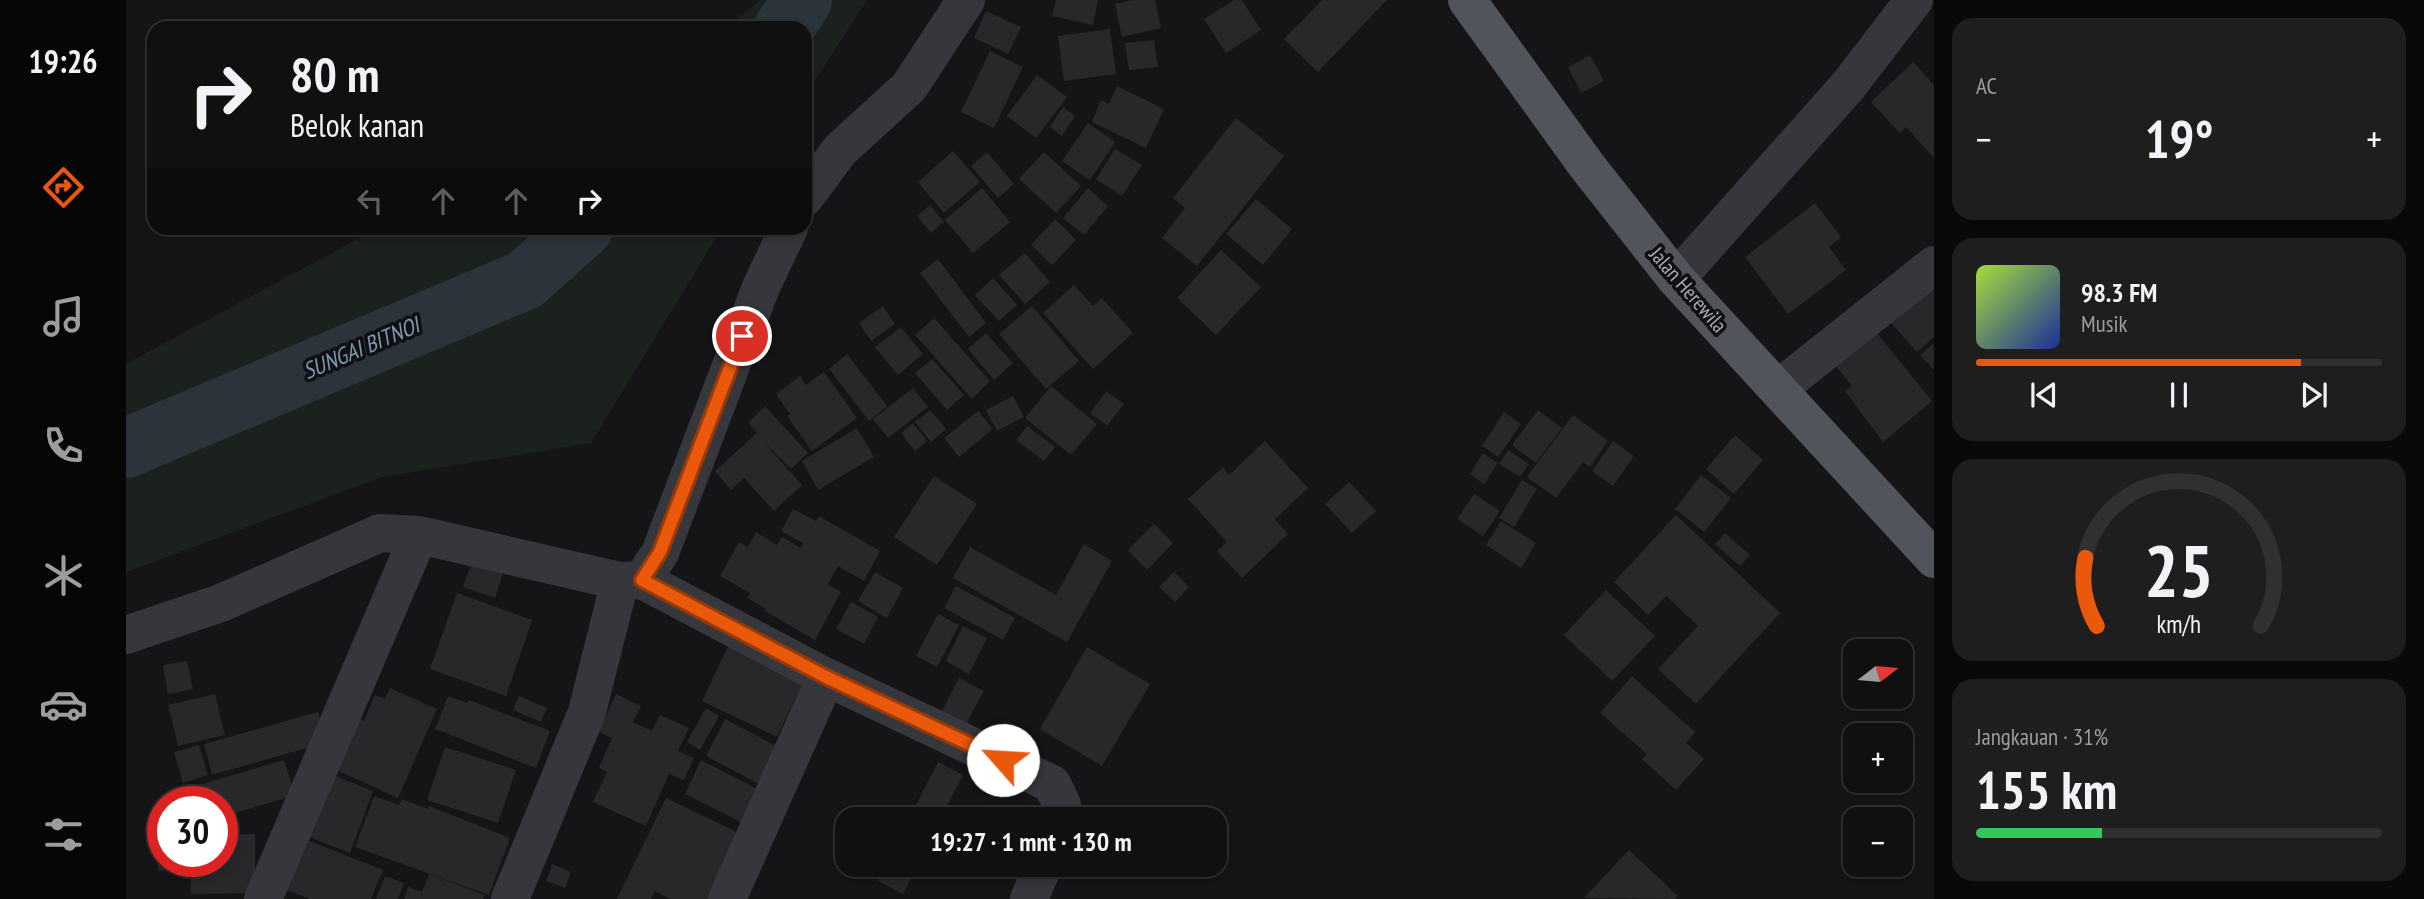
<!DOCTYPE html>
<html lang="id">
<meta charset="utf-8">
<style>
body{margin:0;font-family:"PT Sans Narrow",sans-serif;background:#1e1e1f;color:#f1f3f6;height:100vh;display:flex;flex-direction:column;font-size:26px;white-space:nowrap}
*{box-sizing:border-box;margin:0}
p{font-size:23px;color:#9c9d9f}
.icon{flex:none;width:38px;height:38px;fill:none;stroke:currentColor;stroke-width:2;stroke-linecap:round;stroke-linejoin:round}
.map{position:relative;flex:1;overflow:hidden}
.panel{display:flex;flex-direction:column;gap:18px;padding:18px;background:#090909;width:490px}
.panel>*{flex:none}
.top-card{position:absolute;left:21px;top:21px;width:665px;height:214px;border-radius:21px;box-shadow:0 4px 10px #0003,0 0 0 2px #303031;background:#101011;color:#f1f3f6;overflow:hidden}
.needle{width:46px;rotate:74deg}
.tools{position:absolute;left:1717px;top:639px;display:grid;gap:14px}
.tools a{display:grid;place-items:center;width:70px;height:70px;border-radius:14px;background:#101011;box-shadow:0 4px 10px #0003,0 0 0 2px #303031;font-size:35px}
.speed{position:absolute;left:21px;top:786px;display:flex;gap:14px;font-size:35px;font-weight:700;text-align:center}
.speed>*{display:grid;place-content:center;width:91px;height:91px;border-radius:50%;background:#101011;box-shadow:0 4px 10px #0003,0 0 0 2px #303031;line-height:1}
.speed .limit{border:10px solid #d22;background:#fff;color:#111}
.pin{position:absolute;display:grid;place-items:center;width:60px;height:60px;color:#fff;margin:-30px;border:4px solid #fff;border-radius:50%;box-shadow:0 2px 7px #0007}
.me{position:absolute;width:77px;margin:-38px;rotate:296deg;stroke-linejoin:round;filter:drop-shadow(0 0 5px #0008)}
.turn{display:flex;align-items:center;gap:24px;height:147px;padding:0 28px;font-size:32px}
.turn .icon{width:91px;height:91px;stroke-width:2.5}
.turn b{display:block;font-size:49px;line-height:60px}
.lanes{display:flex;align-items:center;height:66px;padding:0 28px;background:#0003;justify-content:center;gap:35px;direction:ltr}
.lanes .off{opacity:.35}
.big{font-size:52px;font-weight:800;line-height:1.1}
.panel .tile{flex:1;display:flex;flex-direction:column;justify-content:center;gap:10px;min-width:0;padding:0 24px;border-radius:21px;background:#1e1e1f}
.panel .dial{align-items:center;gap:0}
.dial svg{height:182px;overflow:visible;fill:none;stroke:#303031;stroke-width:7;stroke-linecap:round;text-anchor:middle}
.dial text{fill:#f1f3f6;stroke:none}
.song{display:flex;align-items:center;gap:21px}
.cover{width:84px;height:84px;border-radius:10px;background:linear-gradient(135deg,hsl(80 70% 55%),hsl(230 70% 35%))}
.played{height:7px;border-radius:4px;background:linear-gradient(90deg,#ea580c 80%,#303031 80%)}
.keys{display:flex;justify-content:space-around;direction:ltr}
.heat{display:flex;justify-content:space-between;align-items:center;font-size:38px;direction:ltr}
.charge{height:10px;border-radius:5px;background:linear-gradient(90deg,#34c759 31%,#303031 0)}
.trip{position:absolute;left:709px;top:807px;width:392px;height:70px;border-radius:21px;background:#101011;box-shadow:0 4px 10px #0003,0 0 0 2px #303031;font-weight:800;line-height:70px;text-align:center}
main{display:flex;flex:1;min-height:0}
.menu{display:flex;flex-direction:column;width:126px;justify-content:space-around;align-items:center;background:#060607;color:#9c9d9f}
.menu .icon{width:49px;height:49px}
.menu .current{color:#ea580c}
.menu b{font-size:32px;color:#f1f3f6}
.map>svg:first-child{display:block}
.green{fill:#1b221d}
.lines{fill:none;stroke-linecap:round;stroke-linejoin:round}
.river{stroke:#2b333b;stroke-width:60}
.building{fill:#28282b}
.minor{stroke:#36373c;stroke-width:38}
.major{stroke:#52545b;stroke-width:38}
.route-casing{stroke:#983908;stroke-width:18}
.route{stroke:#ea580c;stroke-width:12}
.labels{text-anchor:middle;stroke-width:7;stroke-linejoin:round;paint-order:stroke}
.street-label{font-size:21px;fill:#a7abb7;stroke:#101012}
.water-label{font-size:23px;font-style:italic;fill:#7e98b2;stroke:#101012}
</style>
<main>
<nav class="menu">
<b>19:26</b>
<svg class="icon current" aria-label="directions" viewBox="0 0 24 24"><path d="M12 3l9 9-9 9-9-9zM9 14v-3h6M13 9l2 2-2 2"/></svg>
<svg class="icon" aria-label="music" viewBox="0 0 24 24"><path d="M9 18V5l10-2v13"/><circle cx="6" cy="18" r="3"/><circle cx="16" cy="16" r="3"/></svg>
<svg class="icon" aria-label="phone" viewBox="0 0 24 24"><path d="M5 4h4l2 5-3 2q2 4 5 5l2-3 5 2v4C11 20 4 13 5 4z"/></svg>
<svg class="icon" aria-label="climate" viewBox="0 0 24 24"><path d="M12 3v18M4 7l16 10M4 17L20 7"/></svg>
<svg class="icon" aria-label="car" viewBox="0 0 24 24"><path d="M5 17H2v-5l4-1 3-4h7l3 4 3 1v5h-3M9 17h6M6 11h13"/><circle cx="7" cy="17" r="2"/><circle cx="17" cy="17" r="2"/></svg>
<svg class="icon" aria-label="filters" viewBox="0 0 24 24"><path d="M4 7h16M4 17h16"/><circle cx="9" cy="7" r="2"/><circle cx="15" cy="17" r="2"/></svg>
</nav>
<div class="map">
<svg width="1808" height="899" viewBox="0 0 1808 899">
<rect width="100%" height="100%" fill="#151517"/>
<!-- green -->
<path class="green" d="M634,0h107l-62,96v-68h-79z
M252,228h344l-131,215 -209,34 -256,95v-208z"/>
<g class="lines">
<!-- river -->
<path class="river" d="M658,28l18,-28
M0,448l399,-168 58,-52"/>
</g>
<!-- building -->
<path class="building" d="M930,0h42l-5,25 -41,-9z
M1006,0h23l6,28 -39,9 -7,-33z
M1108,0h8l19,30 -35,23 -22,-34z
M1196,0h65l-69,72 -34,-33z
M860,11l35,16 -13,27 -34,-16z
M984,29l6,45 -52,7 -6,-45z
M1028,40l4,27 -29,3 -4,-27z
M864,51l33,16 -29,61 -33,-16z
M1464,55l14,26 -23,12 -13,-26z
M1787,62l21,23v73l-28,-31 -6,6 -29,-31z
M911,75l30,22 -31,41 -29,-22z
M991,86l47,23 -18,39 -54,-26 9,-22 8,4z
M937,107l12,9 -13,20 -12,-9z
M1110,118l48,38 -87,110 -35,-28 23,-30 -12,-10z
M962,123l27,19 -25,38 -28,-19z
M989,149l27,16 -20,31 -26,-17z
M827,151l27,31 -36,31 -26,-31z
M861,152l27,32 -16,14 -27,-32z
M918,152l37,34 -25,27 -37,-34z
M856,188l28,34 -37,31 -28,-33z
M962,188l20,18 -24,29 -21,-17z
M1130,199l36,30 -29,36 -37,-31z
M1689,203l26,34 -12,10 17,23 -58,44 -43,-57z
M804,205l14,17 -13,11 -14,-17z
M929,219l21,21 -24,25 -21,-20z
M1095,250l40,37 -45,48 -39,-37z
M899,253l25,29 -25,22 -26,-29z
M812,259l48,64 -17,14 -49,-64z
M867,278l24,27 -18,16 -24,-26z
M948,285l19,21 9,-8 31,35 -40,36 -50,-56z
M1808,285v52l-17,15 -26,-29z
M757,306l12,18 -24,17 -12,-18z
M906,306l47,55 -33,28 -47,-55z
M808,318l56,63 -18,18 -57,-64z
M775,327l22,27 -25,21 -23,-28z
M860,333l27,30 -19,17 -26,-31z
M1751,333l55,68 -49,41 -38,-51 7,-5 -16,-20z
M1808,343v27l-14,-15z
M721,354l40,52 -18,15 -40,-52z
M806,359l32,36 -17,15 -32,-37z
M698,372l33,46 -45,33 -25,-35 3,-2 -14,-20 24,-18 6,9z
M925,386l46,38 -26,31 -46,-37z
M787,388l15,19 -40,31 -15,-19z
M980,391l18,13 -17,22 -17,-13z
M887,396l11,21 -27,14 -11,-21z
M639,406l43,47 -17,16 -28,-28 39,44 -28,26 -30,-33 -13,12 -16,-19 42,-38 -9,-10z
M804,410l16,19 -15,13 -16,-20z
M1412,410l24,18 -26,35 -24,-18z
M852,411l15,18 -34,28 -15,-19z
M1378,412l17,12 -23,33 -16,-11z
M1447,415l35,26 -18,26 -7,-5 -27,36 -29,-21z
M787,423l14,18 -12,10 -14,-18z
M901,426l28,21 -11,14 -28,-21z
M731,428l17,29 -56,33 -16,-29z
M1609,435l28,25 -29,34 -28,-25z
M1139,441l43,47 -33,31 13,15 -46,44 -25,-27 10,-9 -39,-43 35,-32 6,8z
M1487,441l21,15 -21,30 -21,-15z
M1382,450l21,14 -9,13 -21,-13z
M1357,453l15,10 -14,21 -14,-10z
M1575,475l30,23 -27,34 -29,-23z
M808,476l43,28 -40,61 -43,-28z
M1396,480l15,9 -23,38 -15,-9z
M1223,482l27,29 -24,22 -27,-29z
M1348,494l26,17 -17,25 -26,-17z
M667,509l23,12 3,-5 61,35 -16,30 -26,-15 -10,18 13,8 -26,48 -50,-29 1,-2 -19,-11 3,-5 -30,-17 19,-34 9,5 8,-15 21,13 5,-8 19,11 2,-5 -22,-12z
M1550,515l104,98 -84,91 -38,-35 40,-43 -32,-30 -18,19 -34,-33z
M1375,521l35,22 -15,25 -35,-23z
M1028,524l19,19 -26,27 -19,-20z
M1599,533l25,22 -10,11 -25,-22z
M958,544l28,17 -45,81 -114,-64 17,-31 86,48z
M347,559l31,11 -9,28 -32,-11z
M749,572l28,16 -16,30 -29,-17z
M1048,572l15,15 -14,15 -16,-15z
M830,586l59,32 -12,22 -59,-32z
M1480,590l49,46 -43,45 -48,-46z
M331,593l75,27 -26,76 -76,-27z
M725,602l27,15 -14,27 -28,-15z
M812,614l21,11 -22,42 -21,-11z
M837,626l24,12 -18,36 -23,-13z
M607,636l75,36 -31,65 -75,-36z
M961,647l63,37 -48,82 -62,-37z
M61,661l6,28 -25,5 -5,-29z
M1506,676l63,56 -9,11 18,16 -28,31 -34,-31 5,-5 -47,-41z
M833,678l25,13 -19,35 -24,-13z
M264,688l47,21 -39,89 -70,-32 23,-51 13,6 11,-26 10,4z
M89,694l10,41 -47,11 -10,-41z
M490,694l25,12 -8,16 19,9 8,-16 29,13 -11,23 16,7 -10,22 -15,-6 -23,52 -53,-24 14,-30 -8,-4 13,-30 -13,-6z
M322,696l19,7 2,-3 81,31 -14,37 -101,-39z
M393,696l28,12 -6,14 -28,-12z
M580,708l13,8 -19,34 -13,-8z
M192,712l9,30 -115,33 -8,-31z
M599,719l55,29 -19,37 -55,-29z
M73,745l9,30 -25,8 -9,-31z
M319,747l71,23 -18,53 -71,-23z
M158,760l11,35 -73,22v-15h-34l-3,-13z
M575,760l62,32 -16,33 -62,-31z
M812,762l25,13 -23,44 -25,-12z
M205,774l42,17 -23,62 -43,-17z
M248,796l25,9 3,-6 26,10 1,-3 81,32 -21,57 -134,-48z
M540,798l73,35 -25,66h-44l-15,-8 -4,8h-34z
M129,834v59l-64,1 -1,-33h32v-26z
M181,840l76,30 -12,29h-61l-35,-14z
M31,850h6v11h24v8l-29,2z
M1503,850l49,46 -3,3 -91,-1z
M426,864l19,8 -6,16 -19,-7z
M760,864h32l-15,30 -25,-13z
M303,874l56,21 -2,4h-79l4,-12 14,5z
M259,876l19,7 -6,16h-22z"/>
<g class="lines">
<!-- minor -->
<path class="minor" d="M679,197l35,-47 69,-63 57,-87
M1550,279l172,-193 66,-86
M1652,389l156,-124
M516,580l184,97 226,107 10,21 -1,14
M0,635l95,-32 159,-70 39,2 201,46
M137,899l156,-364
M384,899l77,-187 33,-131 22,-1 18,-27 101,-266 28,-59
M601,899l99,-222
M903,899l15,-35"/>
<!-- major -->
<path class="major" d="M1341,0l120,166 89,113 258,280"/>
</g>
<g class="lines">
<defs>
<path id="route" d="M616,336l-82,216 -18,28 184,97 177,83"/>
</defs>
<!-- route casing -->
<use href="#route" class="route-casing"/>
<!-- route -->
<use href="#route" class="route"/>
</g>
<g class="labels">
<!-- street labels -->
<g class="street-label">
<text transform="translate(1562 290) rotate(49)" y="7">Jalan Herewila</text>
</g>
<!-- water labels -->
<g class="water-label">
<text transform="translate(235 348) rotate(-23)" y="8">SUNGAI BITNOI</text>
</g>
</g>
</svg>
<div class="tools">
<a><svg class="needle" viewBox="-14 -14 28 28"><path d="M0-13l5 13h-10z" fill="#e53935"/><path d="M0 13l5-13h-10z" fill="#9c9d9f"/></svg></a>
<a>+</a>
<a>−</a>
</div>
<div class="speed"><div class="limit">30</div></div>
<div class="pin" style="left:616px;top:336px;background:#d93025"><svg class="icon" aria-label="arrive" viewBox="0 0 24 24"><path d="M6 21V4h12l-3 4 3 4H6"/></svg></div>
<svg class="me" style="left:877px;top:760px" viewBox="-20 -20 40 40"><circle r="19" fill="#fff"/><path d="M0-13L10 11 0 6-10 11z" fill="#ea580c"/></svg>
<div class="trip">19:27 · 1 mnt · 130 m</div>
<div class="top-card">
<div class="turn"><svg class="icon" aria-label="right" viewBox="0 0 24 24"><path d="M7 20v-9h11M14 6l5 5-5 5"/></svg><div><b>80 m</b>Belok kanan</div></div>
<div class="lanes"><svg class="icon off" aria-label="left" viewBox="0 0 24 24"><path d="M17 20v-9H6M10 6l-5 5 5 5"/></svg><svg class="icon off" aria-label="ahead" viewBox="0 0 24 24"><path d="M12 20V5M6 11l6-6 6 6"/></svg><svg class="icon off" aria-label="ahead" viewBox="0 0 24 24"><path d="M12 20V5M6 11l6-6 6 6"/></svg><svg class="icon" aria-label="right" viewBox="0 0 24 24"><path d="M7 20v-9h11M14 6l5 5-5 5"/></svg></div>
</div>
</div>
<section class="panel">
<div class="tile"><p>AC</p>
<div class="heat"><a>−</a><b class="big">19°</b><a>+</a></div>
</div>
<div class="tile">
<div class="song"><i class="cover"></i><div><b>98.3 FM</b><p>Musik</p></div></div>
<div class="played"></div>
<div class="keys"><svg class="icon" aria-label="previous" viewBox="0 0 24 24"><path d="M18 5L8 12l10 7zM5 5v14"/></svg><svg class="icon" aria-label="pause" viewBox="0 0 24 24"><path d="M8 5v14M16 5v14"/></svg><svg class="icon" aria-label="next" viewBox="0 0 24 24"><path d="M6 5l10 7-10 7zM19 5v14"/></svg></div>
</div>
<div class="tile dial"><svg viewBox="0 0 100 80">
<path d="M14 69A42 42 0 1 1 86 69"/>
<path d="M14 69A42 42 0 0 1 9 39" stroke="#ea580c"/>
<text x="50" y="56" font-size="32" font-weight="700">25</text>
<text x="50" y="72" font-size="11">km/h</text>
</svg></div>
<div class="tile"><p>Jangkauan · 31%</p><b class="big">155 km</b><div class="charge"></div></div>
</section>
</main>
